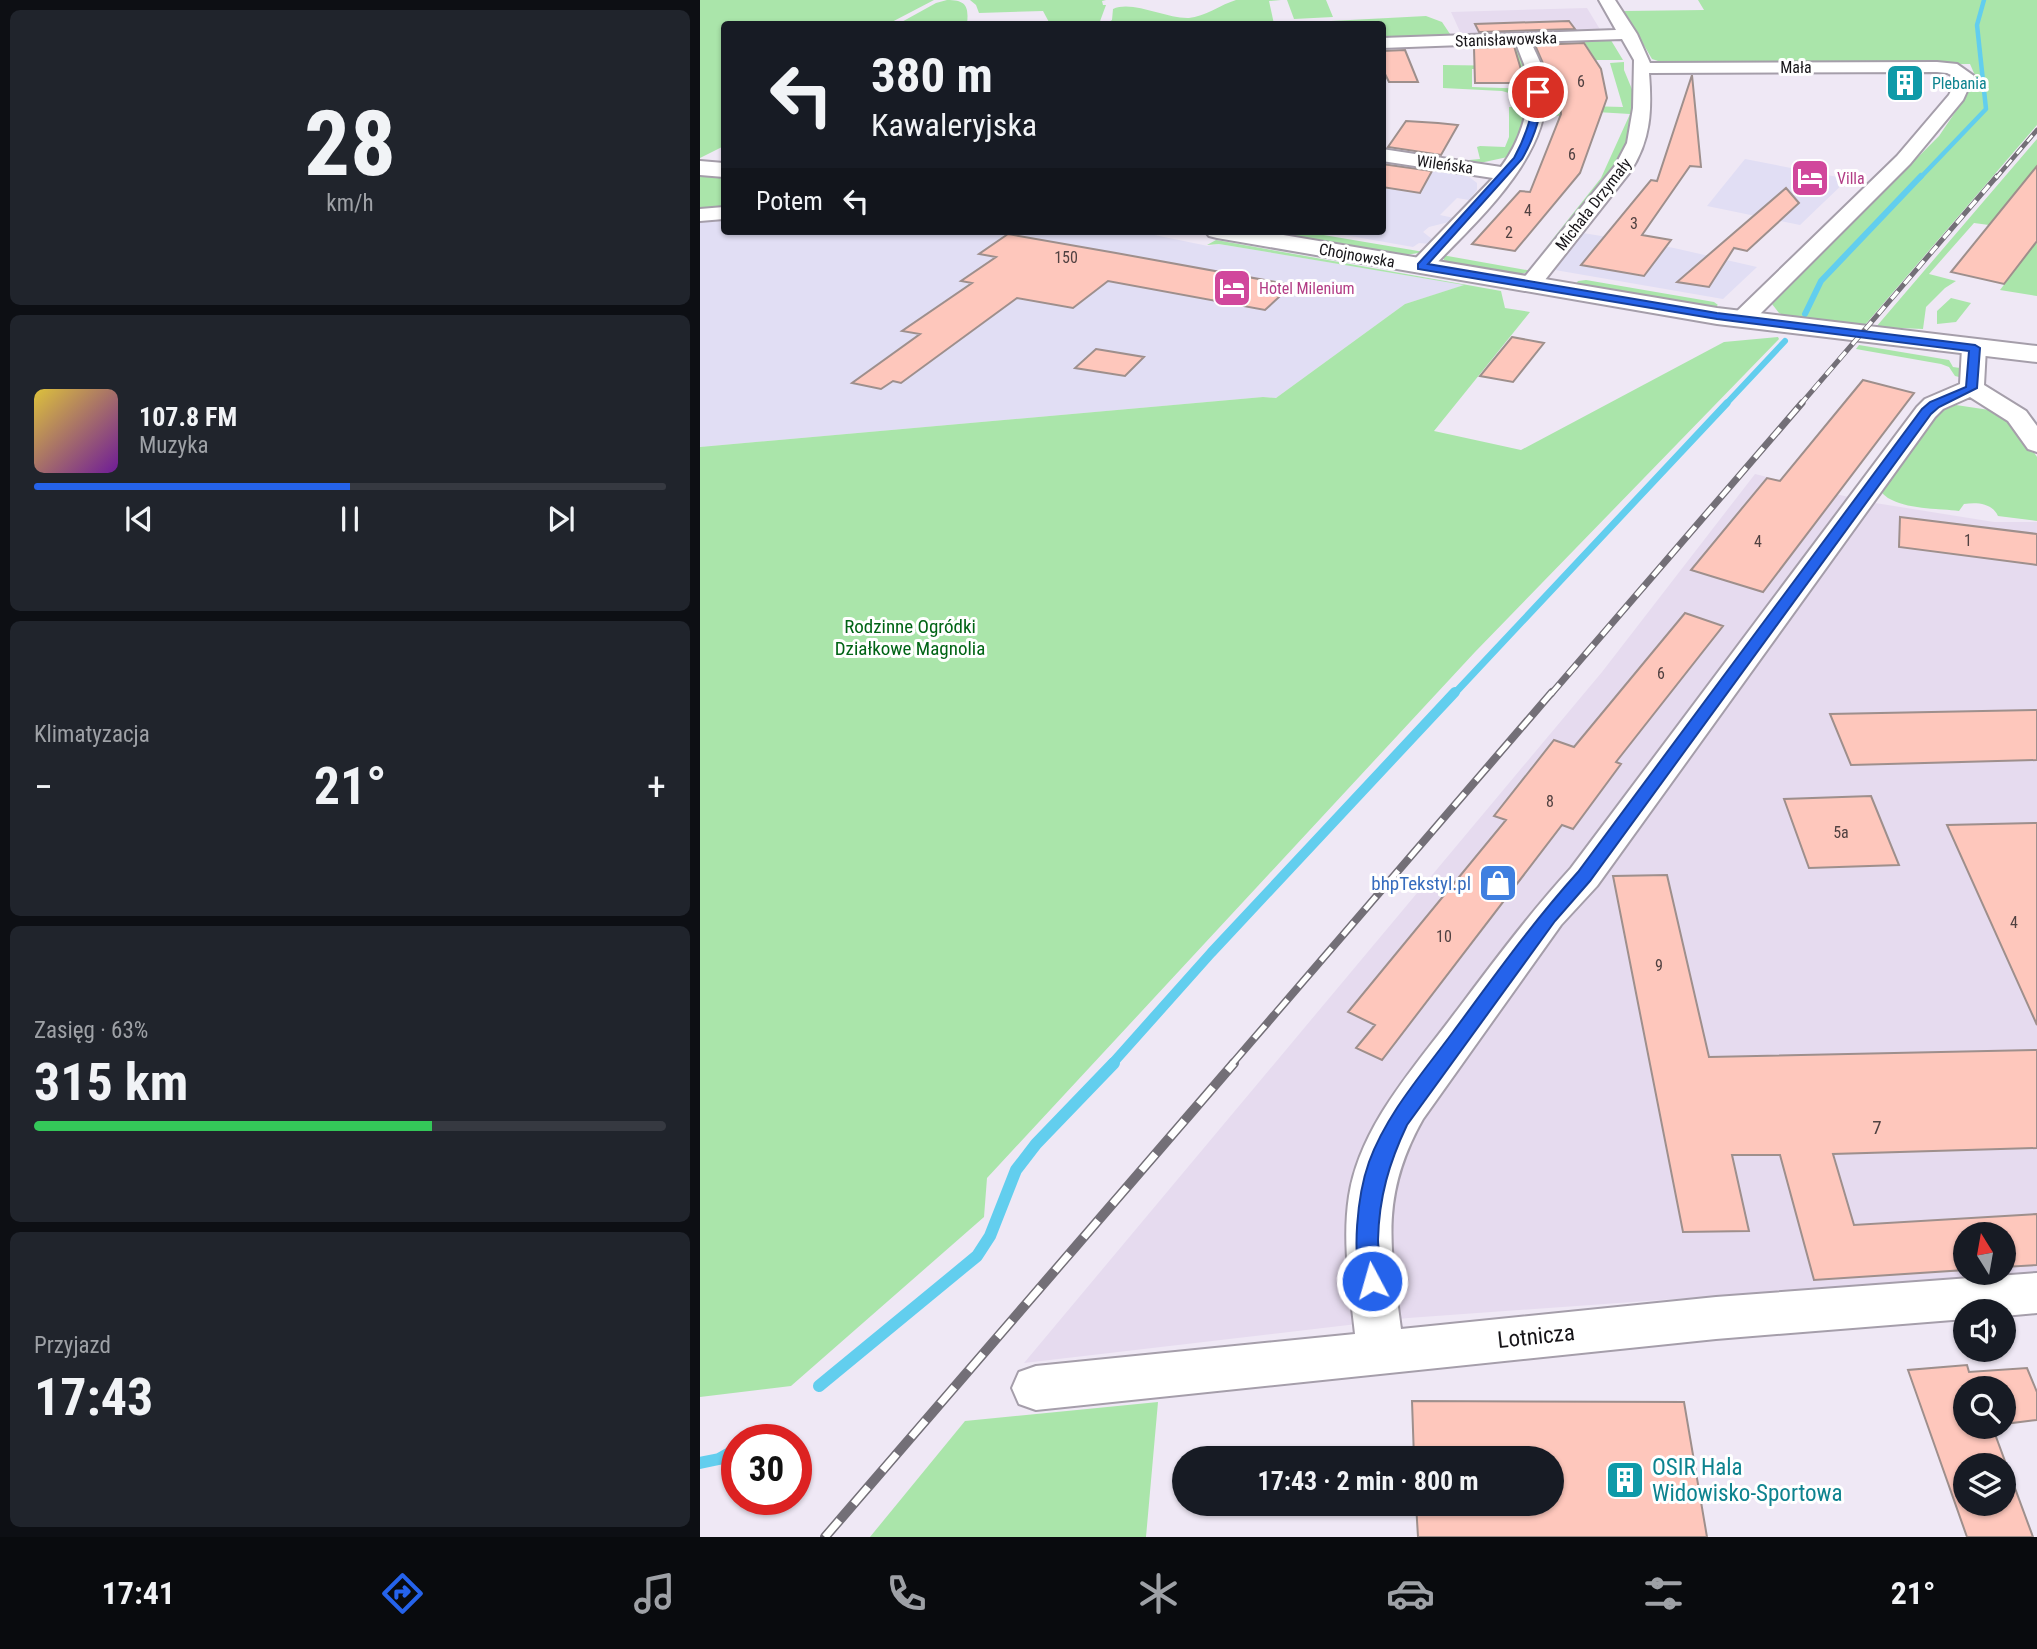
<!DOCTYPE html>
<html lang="pl">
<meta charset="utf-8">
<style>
body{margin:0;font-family:"Roboto Condensed",sans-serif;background:#20242c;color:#f1f3f6;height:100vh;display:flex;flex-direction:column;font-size:26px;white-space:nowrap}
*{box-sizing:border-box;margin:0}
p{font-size:23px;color:#9ea1a6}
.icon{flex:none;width:38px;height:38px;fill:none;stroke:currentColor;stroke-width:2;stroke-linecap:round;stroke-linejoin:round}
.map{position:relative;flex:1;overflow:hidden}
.drawer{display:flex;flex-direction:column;gap:10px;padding:10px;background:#0d0f14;width:700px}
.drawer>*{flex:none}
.banner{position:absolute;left:21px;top:21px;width:665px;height:214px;border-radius:7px;box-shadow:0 2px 5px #0004;background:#171b24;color:#f1f3f6;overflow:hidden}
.needle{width:46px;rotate:349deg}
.tools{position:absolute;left:1253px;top:1222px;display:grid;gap:14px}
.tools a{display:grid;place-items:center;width:63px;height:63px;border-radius:50%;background:#171b24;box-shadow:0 2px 5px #0004;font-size:35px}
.speed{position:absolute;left:21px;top:1424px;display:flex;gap:14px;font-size:35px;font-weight:700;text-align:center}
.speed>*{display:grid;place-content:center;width:91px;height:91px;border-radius:50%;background:#171b24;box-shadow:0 2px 5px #0004;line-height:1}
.speed .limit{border:10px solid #d22;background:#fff;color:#111}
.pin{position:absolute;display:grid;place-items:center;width:60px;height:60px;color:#fff;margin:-30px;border:4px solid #fff;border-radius:50%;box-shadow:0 2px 7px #0007}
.me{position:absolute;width:77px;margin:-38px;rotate:354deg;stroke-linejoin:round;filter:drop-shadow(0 0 5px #0008)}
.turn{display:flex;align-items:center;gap:24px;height:147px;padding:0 35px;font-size:32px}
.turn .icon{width:91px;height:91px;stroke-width:2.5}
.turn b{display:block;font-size:49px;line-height:60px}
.then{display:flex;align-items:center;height:66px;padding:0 35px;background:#0003;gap:14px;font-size:26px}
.big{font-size:52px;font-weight:700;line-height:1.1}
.drawer .tile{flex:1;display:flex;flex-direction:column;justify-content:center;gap:10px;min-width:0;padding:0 24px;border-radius:10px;background:#20242c}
.drawer .dial{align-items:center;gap:0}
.dial b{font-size:91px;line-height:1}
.song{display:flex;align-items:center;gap:21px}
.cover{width:84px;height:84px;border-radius:10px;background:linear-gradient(135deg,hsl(50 70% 55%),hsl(280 70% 35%))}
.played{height:7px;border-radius:4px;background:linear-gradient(90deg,#2563eb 50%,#363941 50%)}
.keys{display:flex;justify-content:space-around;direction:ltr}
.heat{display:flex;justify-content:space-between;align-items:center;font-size:38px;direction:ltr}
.charge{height:10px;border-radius:5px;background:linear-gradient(90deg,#34c759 63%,#363941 0)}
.trip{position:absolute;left:472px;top:1446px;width:392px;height:70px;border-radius:35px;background:#171b24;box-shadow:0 2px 5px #0004;font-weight:700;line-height:70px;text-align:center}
.dock{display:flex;height:112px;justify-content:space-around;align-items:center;background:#090b0e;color:#9ea1a6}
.dock .icon{width:49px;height:49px}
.dock .selected{color:#2563eb}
.dock b{font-size:32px;color:#f1f3f6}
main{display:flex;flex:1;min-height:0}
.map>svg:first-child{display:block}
.commercial{fill:#e1def4}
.built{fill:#e6dbef;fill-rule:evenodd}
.green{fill:#aae5aa}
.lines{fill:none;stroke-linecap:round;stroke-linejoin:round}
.stream-far4{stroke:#62ceee;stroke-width:4.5}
.stream-far3{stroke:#62ceee;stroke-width:6}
.stream-far2{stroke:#62ceee;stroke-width:7}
.stream-far1{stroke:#62ceee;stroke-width:10}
.stream{stroke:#62ceee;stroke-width:12}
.building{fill:#fec7bc;stroke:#9e8f8c;stroke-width:2;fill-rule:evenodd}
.minor-casing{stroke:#a59eaa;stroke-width:4}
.primary-casing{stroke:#a59eaa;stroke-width:4}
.minor{fill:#fff;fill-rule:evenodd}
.primary{fill:#fff;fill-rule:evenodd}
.rail-far4-casing{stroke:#736f77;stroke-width:4.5}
.rail-far3-casing{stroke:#736f77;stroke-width:5}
.rail-far2-casing{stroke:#736f77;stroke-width:7}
.rail-far1-casing{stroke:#736f77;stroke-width:8}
.rail-casing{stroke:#736f77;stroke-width:10}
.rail-far4{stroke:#fff;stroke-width:2.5;stroke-dasharray:8;stroke-linecap:butt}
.rail-far3{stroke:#fff;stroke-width:3.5;stroke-dasharray:10;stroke-linecap:butt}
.rail-far2{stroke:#fff;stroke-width:4.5;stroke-dasharray:13;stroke-linecap:butt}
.rail-far1{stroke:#fff;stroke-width:5;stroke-dasharray:17;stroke-linecap:butt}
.rail{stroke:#fff;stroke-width:7;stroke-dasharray:22;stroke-linecap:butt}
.route{fill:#2563eb;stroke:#184099;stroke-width:2}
.labels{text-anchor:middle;stroke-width:6;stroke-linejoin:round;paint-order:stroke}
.far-street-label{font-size:16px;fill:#161418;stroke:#fff}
.number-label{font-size:16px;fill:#504141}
.far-culture-label{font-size:16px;fill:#0d838f;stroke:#fff;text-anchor:start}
.far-hotel-label{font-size:16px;fill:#b23c85;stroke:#fff;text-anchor:start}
.park-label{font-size:19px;fill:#006415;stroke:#fff}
.shop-label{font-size:19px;fill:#366cbe;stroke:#fff;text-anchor:end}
.near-number-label{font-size:19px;fill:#504141}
.near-street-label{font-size:23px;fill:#161418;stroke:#fff}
.near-culture-label{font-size:23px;fill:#0d838f;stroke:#fff;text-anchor:start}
</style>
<main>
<section class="drawer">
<div class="tile dial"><b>28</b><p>km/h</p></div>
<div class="tile">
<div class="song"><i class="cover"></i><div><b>107.8 FM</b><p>Muzyka</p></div></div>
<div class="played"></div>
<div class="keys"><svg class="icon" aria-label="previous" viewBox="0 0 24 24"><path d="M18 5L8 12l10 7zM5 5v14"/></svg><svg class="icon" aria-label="pause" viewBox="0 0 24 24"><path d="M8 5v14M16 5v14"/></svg><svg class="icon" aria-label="next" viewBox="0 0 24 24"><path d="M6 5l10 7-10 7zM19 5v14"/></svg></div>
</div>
<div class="tile"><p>Klimatyzacja</p>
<div class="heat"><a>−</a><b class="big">21°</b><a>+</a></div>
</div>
<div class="tile"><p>Zasięg · 63%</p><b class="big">315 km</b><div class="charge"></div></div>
<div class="tile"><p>Przyjazd</p><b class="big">17:43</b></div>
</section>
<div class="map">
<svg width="1337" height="1537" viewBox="0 0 1337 1537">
<rect width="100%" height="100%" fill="#efe8f5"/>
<!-- commercial -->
<path class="commercial" d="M683,159l81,14 13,10v7l-8,10 -12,-2 -17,17 14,3 -5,4 -20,5 -6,5 9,7 -2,5 -11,-1 -6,4 -91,-16h60z
M1045,159l103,20 -48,46 -93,-19z
M24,218v13h411l73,15 11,-2 246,41 -60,19 -129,94 -13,-1 -563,50v-227z
M883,233l91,15 83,19 -34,32 -168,-29z"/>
<!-- built -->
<path class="built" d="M887,8l14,23 -139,5 -11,-24z
M1055,474l114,28 125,20h43v751l-629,45 -384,45 578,-691zM1265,1234h39v38h-39z"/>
<!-- green -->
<path class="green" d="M0,0h234l-46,24h-164v122l-24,12z
M247,0c19,0 22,6 20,24h-69l38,-21z
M270,0h136l-4,1 1,4h3l-7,19h-49l-7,-13 -64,2 -3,-8z
M536,0h45l-12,1 5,23 152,-8 16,6 8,12 -67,7 -1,-17h-276l6,-4 1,-11c20,-9 53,10 76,9 15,-1 33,-14 47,-18z
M587,0h39l7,17 -39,2z
M998,0h339v125l-173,201 -76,-9 -9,-4 -7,-9 167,-168 38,-56 -7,-16 -297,2 -21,-7 -28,-48 80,-1z
M909,37l14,23h-27l-13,-20 -42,2 9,15 -11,-1 -11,-15z
M795,43l25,6 11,25h-13l-1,-4 -45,-1v18l59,2 -1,-5 -9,-1v-6l11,2 -1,20 -20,2 -2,-8 -7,-2 -59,-3v-23l73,1z
M924,62v8l12,29 1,16 -14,40 -83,100 61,-77 29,-64 -67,-4 -2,6 -14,-1v-10l76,2 -13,-44z
M827,106l2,4 -17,46 -32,7 -22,-2 22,-2 -3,-12 3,-1 25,1 4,-10v-30z
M1337,139v27l-48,59 -15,-2 -45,51 27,7 -11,7 -19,19 -3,22 -47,-2z
M0,171l24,2v36l-24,2z
M554,231h46l124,21 -24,4z
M516,240l285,51 4,17 25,4 -96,119 87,19 203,-108 54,-5 1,2 -304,313 -488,526 -3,39 -193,169 -91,11v-950l563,-50 13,1 129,-94 59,-19 -245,-41 -12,1z
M1337,241v55l-37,-6z
M742,255l90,16 -16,4 -64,-11 -8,-4z
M886,280l128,22 4,3 -4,3 -139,-23 3,-4z
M1251,298l20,5 -15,19 -19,2v-13z
M1159,345l90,15 4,7 7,1 -1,9 -4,-1 -6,-9 -8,-3 -85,-15z
M1256,405l40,6 17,10 24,36v64l-39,-5c-6,-13 -21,-14 -34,-12l-5,7c-22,-3 -61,-1 -77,-18v-5l55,-75z
M458,1402l-12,135h-276l95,-116z"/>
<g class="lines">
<!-- stream-far4 -->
<path class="stream-far4" d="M1220,178l66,-69 -9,-84 7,-25"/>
<!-- stream-far3 -->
<path class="stream-far3" d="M1105,314l16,-33 100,-105
M1025,405l60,-64"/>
<!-- stream-far2 -->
<path class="stream-far2" d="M754,694l273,-291"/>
<!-- stream-far1 -->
<path class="stream-far1" d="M412,1064l99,-111 244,-261"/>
<!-- stream -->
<path class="stream" d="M119,1386l158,-130 13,-20 26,-66 20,-26 78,-81
M0,1463l19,-4 16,-9"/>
</g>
<!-- building -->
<path class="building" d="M869,21l6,8 -96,3 -4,-8z
M884,43l17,26 6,29 -27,75 -65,78 -43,-7 48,-53 10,1 31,-78 -3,-30h-11l-2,-16 -10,-23z
M814,46l11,37h-50l-1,-35z
M705,50l13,32h-29l-7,-14v-17z
M992,75l9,92 -11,-1 -48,69 29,5 -27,36 -63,-11 70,-85 6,1z
M706,121l32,2 20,2 -17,30 -53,-8z
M682,164l50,7 -12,22 -38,-6z
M1337,166v75l-33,43 -53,-12z
M1086,188l13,15 -52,48 -13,-3 -25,39 -32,-5z
M308,234l108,19 176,32 -27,25 -157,-29 -35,27 -56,-10 -116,85 -8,-2 -12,8 -29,-6 68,-49 -18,-3 70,-48 -11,-2 35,-24 -17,-3z
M812,337l32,6 -31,39 -33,-6z
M396,349l48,8 -19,19 -50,-8z
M1163,380l51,13 -151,199 -72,-22 76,-92 13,3z
M1200,517l137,17v31l-138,-18z
M985,613l38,13 -107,136 5,2 -48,65 -11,-4 -180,235 -26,-12 19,-23 -27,-13 158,-192 -12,-4 60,-76 20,7z
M1337,710v50l-186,5 -21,-51z
M1171,796l28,69 -90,3 -25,-69z
M1337,823v202l-90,-200z
M967,875l42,182 328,-7v98l-204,6 21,71 183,-11v51l-33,2v-33h-39v36l-151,10 -34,-125h-48l17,76 -66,1 -70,-356z
M1267,1365l2,7 58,-4 10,24v28l-33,4v-36h-39v38h27l41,111h-66l-59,-167zM1265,1465h39v38h-39z
M712,1401l272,1 23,135h-289l-2,-34h136v-45h-138z"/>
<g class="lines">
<defs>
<path id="minor" d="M899,0h16l22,34 13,29 287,-1 20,2 17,12 -11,24 -53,64 -161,161h-16l-3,-5 3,-5 164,-159 52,-61 8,-17 -10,-5 -10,-1 -288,1c3,37 2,67 -19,99l-93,118h-16l-3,-5 97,-119 12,-23 6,-35 1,-48 -12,-21 -91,3c4,10 10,20 13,31 17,76 -68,148 -115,198h-16l-3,-5 3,-5 80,-83 -111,-17v-12l119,18c19,-25 31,-60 26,-93 -2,-10 -8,-21 -11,-31l-134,5v-10l234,-8z
M24,207v12l-24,2v-12z
M1274,341l8,2 4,5 -2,37 42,26 11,15v26l-9,-3 -20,-28 -38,-24 -27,12 -8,8 -338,469 -36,39 -138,194c-43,76 -33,127 -22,210l315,-32 321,-24v40l-33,3v-5h-39v8l-249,20 -680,71 -17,-6 -7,-16 7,-16 17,-6 319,-32c-5,-46 -13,-92 -6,-138 11,-70 65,-128 106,-183 37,-49 74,-99 116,-145l346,-461 8,-8 35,-15 2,-36 4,-5z"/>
<path id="primary" d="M0,161l24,2v14l-24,-2z
M505,231h54l458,77 320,38v16l-320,-38 -500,-86 -8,-2z"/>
</defs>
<!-- minor casing -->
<use href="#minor" class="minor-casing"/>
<!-- primary casing -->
<use href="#primary" class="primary-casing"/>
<!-- minor -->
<use href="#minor" class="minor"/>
<!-- primary -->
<use href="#primary" class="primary"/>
<defs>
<path id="rail-far4" d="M1296,178l41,-48"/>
<path id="rail-far3" d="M1100,405l197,-229"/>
<path id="rail-far2" d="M851,694l251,-291"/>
<path id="rail-far1" d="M532,1064l320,-372"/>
<path id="rail" d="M125,1537l409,-474"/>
</defs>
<!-- rail-far4 casing -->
<use href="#rail-far4" class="rail-far4-casing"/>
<!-- rail-far3 casing -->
<use href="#rail-far3" class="rail-far3-casing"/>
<!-- rail-far2 casing -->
<use href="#rail-far2" class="rail-far2-casing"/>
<!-- rail-far1 casing -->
<use href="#rail-far1" class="rail-far1-casing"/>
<!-- rail casing -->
<use href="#rail" class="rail-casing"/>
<!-- rail-far4 -->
<use href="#rail-far4" class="rail-far4"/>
<!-- rail-far3 -->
<use href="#rail-far3" class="rail-far3"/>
<!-- rail-far2 -->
<use href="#rail-far2" class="rail-far2"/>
<!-- rail-far1 -->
<use href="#rail-far1" class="rail-far1"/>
<!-- rail -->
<use href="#rail" class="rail"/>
</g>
<!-- route -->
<path class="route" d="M838,90l4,2c0,24 -8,46 -20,67l-94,105 289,49 258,32 5,3 -3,40 -38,19 -8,7 -341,467 -35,40 -148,204c-18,38 -28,72 -29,115 0,15 8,34 1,48l-7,3 -8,-3c-14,-30 -6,-95 5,-126 18,-49 54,-89 84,-130 40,-54 79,-109 125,-160l344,-463 8,-7 36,-15 3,-36 -252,-32 -299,-50v-5l96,-106c11,-20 19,-42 20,-66z"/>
<!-- icons -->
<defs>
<symbol id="building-square" viewBox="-11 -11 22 22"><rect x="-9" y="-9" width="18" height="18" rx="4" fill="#0f9aa8" stroke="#fff"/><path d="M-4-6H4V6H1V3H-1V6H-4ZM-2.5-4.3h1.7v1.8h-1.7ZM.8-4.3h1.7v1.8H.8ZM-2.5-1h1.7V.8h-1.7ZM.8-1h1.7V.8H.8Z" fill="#fff"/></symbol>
<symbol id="hotel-square" viewBox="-11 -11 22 22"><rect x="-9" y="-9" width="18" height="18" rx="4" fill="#d1479c" stroke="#fff"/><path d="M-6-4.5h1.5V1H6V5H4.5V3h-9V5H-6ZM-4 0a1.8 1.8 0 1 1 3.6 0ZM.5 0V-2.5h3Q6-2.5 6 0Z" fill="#fff"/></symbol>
<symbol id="shop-square" viewBox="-11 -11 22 22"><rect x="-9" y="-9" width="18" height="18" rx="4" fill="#3f7fe0" stroke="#fff"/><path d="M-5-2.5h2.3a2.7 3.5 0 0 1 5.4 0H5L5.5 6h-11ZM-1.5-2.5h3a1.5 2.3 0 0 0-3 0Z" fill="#fff"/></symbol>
</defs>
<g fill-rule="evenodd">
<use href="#building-square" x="1183" y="61" width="44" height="44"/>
<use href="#hotel-square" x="1088" y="156" width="44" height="44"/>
<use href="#hotel-square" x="510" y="266" width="44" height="44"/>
<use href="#shop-square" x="776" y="861" width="44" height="44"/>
<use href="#building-square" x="903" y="1458" width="44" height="44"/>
</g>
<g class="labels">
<!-- far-street labels -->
<g class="far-street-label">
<text transform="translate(806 39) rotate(-2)" y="6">Stanisławowska</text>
<text x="1096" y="73">Mała</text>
<text transform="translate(745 164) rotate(8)" y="6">Wileńska</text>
<text transform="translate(893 204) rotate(-52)" y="6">Michała Drzymały</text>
<text transform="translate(657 255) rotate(10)" y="6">Chojnowska</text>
</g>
<!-- number labels -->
<g class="number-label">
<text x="881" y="87">6</text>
<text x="872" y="160">6</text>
<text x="828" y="216">4</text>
<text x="934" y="229">3</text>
<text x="809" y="238">2</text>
<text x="366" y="263">150</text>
<text x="1268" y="546">1</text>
<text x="1058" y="547">4</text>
<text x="961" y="679">6</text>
<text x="850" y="807">8</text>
<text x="1141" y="838">5a</text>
<text x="1314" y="928">4</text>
<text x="744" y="942">10</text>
<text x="959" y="971">9</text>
</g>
<!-- far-culture labels -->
<g class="far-culture-label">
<text x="1232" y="89">Plebania</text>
</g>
<!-- far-hotel labels -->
<g class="far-hotel-label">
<text x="1137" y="184">Villa</text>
<text x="559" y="294">Hotel Milenium</text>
</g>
<!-- park labels -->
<g class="park-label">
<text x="210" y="633">Rodzinne Ogródki<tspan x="210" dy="22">Działkowe Magnolia</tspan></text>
</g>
<!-- shop labels -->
<g class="shop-label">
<text x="771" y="890">bhpTekstyl.pl</text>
</g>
<!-- near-number labels -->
<g class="near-number-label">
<text x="1177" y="1134">7</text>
</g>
<!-- near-street labels -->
<g class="near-street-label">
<text transform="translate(836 1336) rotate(-6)" y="8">Lotnicza</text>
</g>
<!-- near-culture labels -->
<g class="near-culture-label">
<text x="952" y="1475">OSIR Hala<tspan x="952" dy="26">Widowisko-Sportowa</tspan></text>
</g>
</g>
</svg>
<div class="tools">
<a><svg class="needle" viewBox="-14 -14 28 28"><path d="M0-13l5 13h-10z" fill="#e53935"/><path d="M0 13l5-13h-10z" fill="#9ea1a6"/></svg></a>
<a><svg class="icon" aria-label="sound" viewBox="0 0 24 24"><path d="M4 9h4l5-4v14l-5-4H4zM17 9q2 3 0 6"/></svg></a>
<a><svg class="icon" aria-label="search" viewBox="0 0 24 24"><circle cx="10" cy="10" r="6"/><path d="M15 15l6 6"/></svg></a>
<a><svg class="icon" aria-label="layers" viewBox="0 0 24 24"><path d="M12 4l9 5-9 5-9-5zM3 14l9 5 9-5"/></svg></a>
</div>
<div class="speed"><div class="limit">30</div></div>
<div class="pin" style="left:838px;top:92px;background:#d93025"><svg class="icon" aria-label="arrive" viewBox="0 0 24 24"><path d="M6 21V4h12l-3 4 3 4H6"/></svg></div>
<svg class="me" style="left:672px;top:1281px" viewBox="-20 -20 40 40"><circle r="17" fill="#2563eb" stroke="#fff" stroke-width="3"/><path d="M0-11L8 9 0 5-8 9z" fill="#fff"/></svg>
<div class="trip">17:43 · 2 min · 800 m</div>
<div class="banner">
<div class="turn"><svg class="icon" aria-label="left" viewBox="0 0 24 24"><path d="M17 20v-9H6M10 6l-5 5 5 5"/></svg><div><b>380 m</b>Kawaleryjska</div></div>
<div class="then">Potem<svg class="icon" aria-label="left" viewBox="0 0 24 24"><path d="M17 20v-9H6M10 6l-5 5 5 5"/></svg></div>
</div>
</div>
</main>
<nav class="dock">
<b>17:41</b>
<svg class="icon selected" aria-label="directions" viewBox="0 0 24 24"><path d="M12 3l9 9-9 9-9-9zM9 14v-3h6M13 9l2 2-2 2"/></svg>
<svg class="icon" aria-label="music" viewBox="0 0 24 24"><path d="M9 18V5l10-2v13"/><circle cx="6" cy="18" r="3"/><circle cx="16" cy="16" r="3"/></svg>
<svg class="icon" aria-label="phone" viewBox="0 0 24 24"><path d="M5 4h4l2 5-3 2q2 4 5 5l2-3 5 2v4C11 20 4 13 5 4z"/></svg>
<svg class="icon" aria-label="climate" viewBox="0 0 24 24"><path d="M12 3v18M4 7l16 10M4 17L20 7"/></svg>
<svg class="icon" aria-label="car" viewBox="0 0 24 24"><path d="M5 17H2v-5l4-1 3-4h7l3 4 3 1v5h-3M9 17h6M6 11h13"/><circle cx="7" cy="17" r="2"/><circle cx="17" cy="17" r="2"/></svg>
<svg class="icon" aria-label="filters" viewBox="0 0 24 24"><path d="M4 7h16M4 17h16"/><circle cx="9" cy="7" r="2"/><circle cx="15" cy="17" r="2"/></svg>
<b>21°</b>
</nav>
